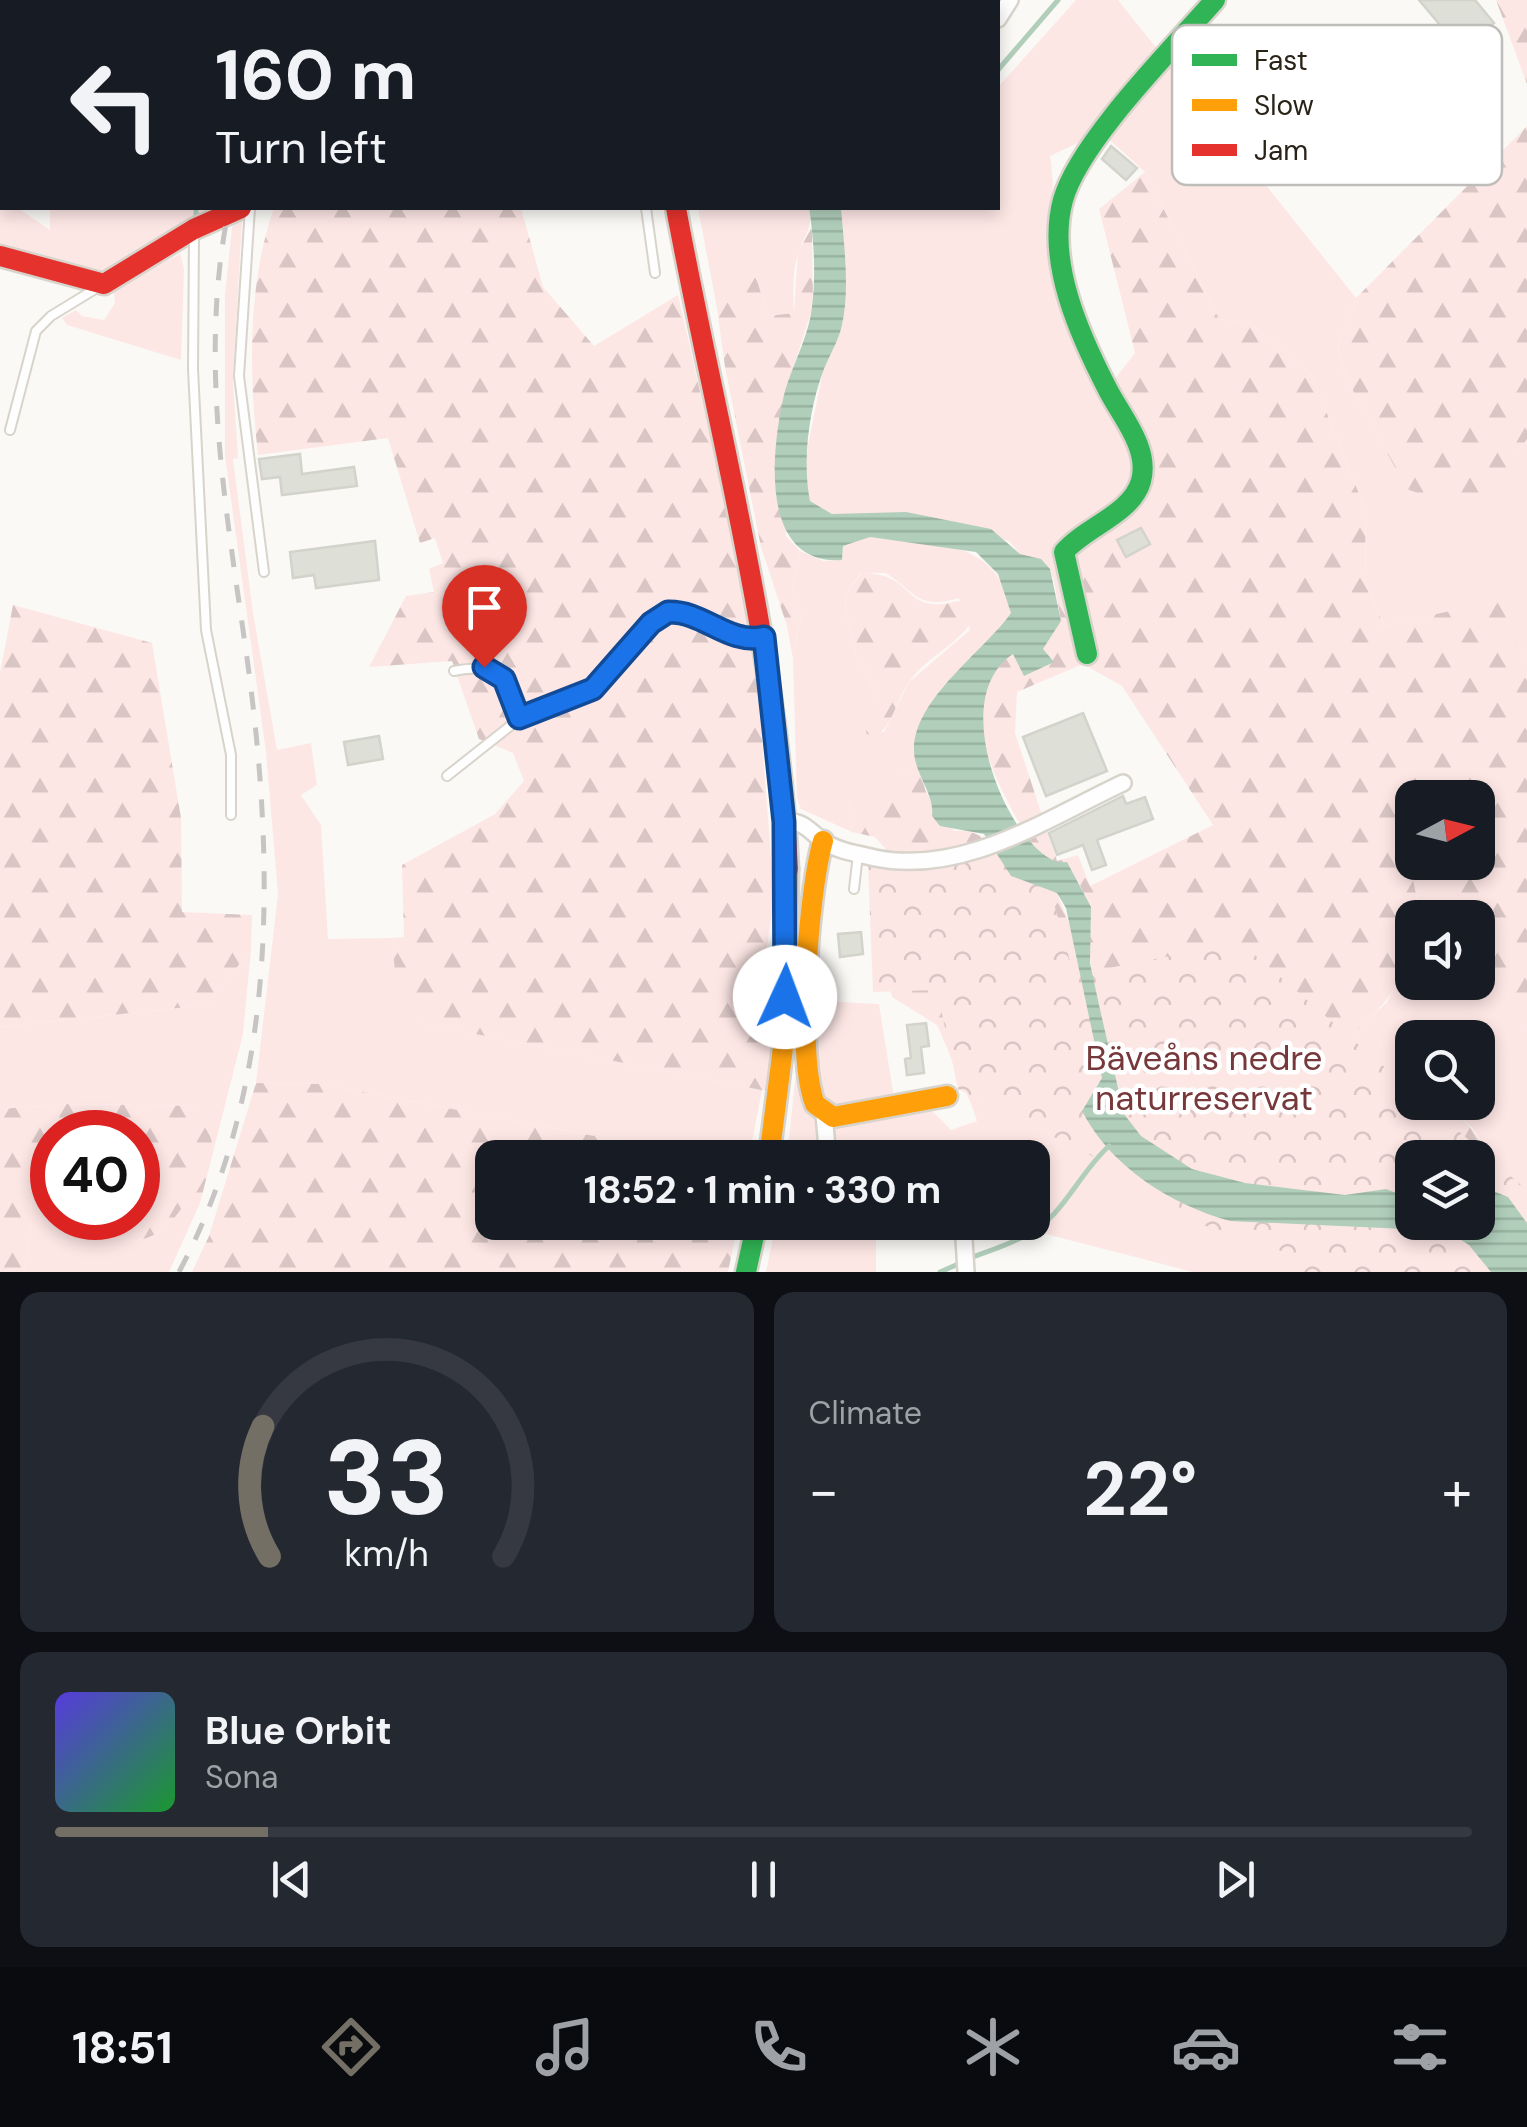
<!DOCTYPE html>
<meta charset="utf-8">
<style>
body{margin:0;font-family:"DM Sans",sans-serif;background:#242831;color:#f1f3f6;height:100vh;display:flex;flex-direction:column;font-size:38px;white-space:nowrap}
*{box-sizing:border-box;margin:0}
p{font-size:32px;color:#9ea1a6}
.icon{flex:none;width:55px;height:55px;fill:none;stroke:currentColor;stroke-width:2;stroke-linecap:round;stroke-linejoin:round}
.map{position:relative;height:1272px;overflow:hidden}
.sheet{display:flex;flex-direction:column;gap:20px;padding:20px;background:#0d0f14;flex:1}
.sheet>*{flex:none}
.top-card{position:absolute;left:0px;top:0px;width:1000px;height:210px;box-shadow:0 5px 15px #0003;background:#171b24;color:#f1f3f6;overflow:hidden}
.needle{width:65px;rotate:83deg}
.buttons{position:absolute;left:1395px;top:780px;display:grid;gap:20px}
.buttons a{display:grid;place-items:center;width:100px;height:100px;border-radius:20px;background:#171b24;box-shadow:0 5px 15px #0003;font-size:50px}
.speed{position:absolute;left:30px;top:1110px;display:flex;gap:20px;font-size:50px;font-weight:700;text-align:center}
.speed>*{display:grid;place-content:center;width:130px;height:130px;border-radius:50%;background:#171b24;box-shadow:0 5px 15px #0003;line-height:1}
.speed .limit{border:15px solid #d22;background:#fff;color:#111}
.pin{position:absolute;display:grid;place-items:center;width:85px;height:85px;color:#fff;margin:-102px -42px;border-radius:50% 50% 50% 0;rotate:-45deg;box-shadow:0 0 10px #0007}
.pin .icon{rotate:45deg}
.me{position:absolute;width:110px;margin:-55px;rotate:2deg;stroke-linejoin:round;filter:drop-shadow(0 0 8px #0008)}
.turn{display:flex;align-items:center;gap:35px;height:210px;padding:0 50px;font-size:45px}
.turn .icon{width:130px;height:130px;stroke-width:2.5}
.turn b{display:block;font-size:70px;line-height:85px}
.big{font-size:75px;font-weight:700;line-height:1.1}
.sheet .card{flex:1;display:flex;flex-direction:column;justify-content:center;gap:15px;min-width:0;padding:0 35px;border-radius:20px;background:#242831}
.sheet .dial{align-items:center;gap:0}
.dial svg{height:260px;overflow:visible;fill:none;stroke:#363941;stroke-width:7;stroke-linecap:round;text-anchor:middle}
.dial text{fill:#f1f3f6;stroke:none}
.song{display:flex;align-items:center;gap:30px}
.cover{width:120px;height:120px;border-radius:15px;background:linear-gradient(135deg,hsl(250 70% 55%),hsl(130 70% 35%))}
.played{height:10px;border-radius:5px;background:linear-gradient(90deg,#736f65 15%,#363941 15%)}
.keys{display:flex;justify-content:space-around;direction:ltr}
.heat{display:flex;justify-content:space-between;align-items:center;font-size:55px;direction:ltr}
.sheet .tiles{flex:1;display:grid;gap:20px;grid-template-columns:1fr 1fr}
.card:last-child{grid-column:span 2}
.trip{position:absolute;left:475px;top:1140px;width:575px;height:100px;border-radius:20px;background:#171b24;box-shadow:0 5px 15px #0003;font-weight:700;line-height:100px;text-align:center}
.dock{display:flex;height:160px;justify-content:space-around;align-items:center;background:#090b0e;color:#9ea1a6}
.dock .icon{width:70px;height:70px}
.dock .selected{color:#736f65}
.dock b{font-size:45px;color:#f1f3f6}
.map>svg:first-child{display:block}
.green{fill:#fde7e5;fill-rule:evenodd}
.forest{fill:url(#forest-firs);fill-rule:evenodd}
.park{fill:url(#park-crowns);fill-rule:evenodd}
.water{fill:url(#water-rules)}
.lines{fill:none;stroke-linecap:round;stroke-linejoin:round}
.stream{stroke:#b1cebb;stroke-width:5}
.building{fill:#dee0d7;stroke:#d2d3cb;stroke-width:2.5}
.lane-casing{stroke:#d8d4cc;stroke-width:12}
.street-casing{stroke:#d8d4cc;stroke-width:20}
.fast-casing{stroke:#d8d4cc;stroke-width:25}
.slow-casing{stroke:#d8d4cc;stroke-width:25}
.jam-casing{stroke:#d8d4cc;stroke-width:25}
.lane{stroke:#fefefe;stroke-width:8}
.street{stroke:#fefefe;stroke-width:15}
.fast{stroke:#30b455;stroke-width:20}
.slow{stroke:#ff9f0a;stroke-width:20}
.jam{stroke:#e5322d;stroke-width:20}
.rail{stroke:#c6c5c3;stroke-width:5;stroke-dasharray:18 18;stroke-linecap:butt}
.route-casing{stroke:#114b97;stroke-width:25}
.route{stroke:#1a73e8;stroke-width:18}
.labels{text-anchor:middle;stroke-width:9;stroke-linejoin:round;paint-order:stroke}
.park-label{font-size:35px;fill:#77383b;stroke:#fff}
.key{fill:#fff;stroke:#bfbdba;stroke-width:2.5}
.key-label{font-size:28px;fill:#2a2418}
</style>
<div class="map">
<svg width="1527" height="1272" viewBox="0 0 1527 1272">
<defs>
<pattern id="forest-firs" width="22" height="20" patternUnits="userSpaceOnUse" patternTransform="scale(2.5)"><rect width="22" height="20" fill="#fde7e5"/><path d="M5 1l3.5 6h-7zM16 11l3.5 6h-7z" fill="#d9c6c4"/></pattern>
<pattern id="park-crowns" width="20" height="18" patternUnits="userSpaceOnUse" patternTransform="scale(2.5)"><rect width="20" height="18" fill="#fde7e5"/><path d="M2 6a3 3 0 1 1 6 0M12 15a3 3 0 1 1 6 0" fill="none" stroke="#d9c6c4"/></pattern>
<pattern id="water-rules" width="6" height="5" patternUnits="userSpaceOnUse" patternTransform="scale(2.5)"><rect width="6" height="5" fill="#b1cebb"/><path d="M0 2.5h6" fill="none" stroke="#98b1a0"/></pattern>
</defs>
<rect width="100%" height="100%" fill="#fbf9f5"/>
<!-- green -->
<path class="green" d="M1076,0h42l238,298 -18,49 8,31 61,110 95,-15 25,-34v225l-30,-63 -113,25 -18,-43 -1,-74 -53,-133 -61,-52 -32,-5 -74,-147 -44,-40 -51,24c7,40 -3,88 5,123 14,63 63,139 94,196l-95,106 -4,-12 -30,-15 -11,-13 -148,-27h-29l-22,-13 -5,-23 3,-33 15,-74 20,-50 -2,-113h157v-121z
M0,188l2,20h16l32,22v-22h171l-121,70 -100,-33z
M698,208h111c4,21 -5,27 -11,46 -6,19 -5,39 -4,59l-26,3 -13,-42 -30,21 -8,13z
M239,219l3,1 -9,162 5,76 -5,1 20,154 24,137 34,-7 6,42 -16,10 20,30 7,114 64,-1 5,45 18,39 347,68 -13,67h-45l-382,-73 -66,-1 22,-189 -12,-142 -41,-296v-162l7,-67z
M180,254l4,15 -3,91 -114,-35 -5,-7 14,-8 6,6 22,4 11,-17 -2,-15z
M869,537c61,7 131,0 142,76 -29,41 -107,92 -94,149l-42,37h-26l3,33 -51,-23 -4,-11 -4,-139 8,-44 -9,-28 8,-36 23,10 19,-1 1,-14zM861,573h25c31,21 33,37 73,25l11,32 -61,52 -25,50 -17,1 8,-43 -19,-35 -11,-49 2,-15z
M1405,840l7,6v16l23,1 32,54h-46z
M1478,936l42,70 7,24v193l-49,-63 7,-13 -13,-20 -30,-24 36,-1v-64h-66v40l-27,9 -48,-37 50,-48 25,-47v27h66z
M251,950l-8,84 -29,115 -14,-43 -132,-2 -68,5v-82l206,-22z
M818,1001l61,3 15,94 -57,14 -14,-9 -8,-26z
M800,1034l14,77 113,-5 24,24 26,-9 -5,-15 16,-8 503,174h-298l-190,-49 29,-1v-64h-245z
M52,1142v76h50l26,23c30,-1 42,-17 59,-40l13,2 -31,69h-145c11,-41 4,-81 13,-122z
M776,1223h100v49h-110z"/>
<!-- forest -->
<path class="forest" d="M1496,0h31v84z
M1527,126v313l-43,60 -48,1 -29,-11 -61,-111 -8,-31 18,-49z
M1145,172l74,147 32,5 61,52 53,133 1,74 18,43 114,-26 29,64v366c-12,-38 -49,-73 -49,-112l-11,-1 -33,-54 44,-1v-64h-66v48l-7,-4 16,75 -9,1c0,67 -29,88 -75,132l48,37 27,-9v24c36,1 53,15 73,45l-7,13 -66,-2 -313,-153c-3,-16 -8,-32 -9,-48 -3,-48 4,-85 -53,-102 -30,-56 -96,-151 -24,-202l12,22 28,-13 -10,-13 18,-28 -7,-40 95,-106 -41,-87 27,-35 -36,-144zM1083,664l39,22 91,139 -123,61 -12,-31 -21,6 -42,-128 2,-41z
M274,208h247l22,79 51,59 84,-51 56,245 24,147 16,211 -8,56 6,82 -5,55 -353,-69 -18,-39 -4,-45 12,-1 -2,-72 93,-51 29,-33 -11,-28 -34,-14 -27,-78 -83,6 37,-71 28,-4 -5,-23 14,-6 -8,-25 -15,5 -32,-105 -130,17c-9,-81 -11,-169 16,-247z
M812,227l1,79 -29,91 2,139 14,15 -8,36 9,28 -8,44 -6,-33 -26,-79 -36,-180 -8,-59 21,-40 17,6 13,42 26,-3 4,-61z
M862,573c45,0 43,29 71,31 19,2 27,-9 47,1 -16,42 -51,46 -73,80 -11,17 -15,42 -33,53l-8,-5 9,-43 -19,-35 -11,-49 2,-15z
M13,605l139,38 29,175 1,94 70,3 -1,35 -45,55 -206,22v-354z
M917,762l9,30 28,39c35,-4 42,26 67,46 9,8 25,10 36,16l17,43 12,56 -97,106 -17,8 -35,-81 -45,-28 -11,-46 9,-97 -15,-17 -23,-5 -3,-33 26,-1z
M256,1083l66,1 382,73 -212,1v64l246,1 -10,49h-536l17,-36z
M68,1104l133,2 13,43 -14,54 -13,-2c-17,24 -29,39 -59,40l-26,-23h36v-86h-86v10l-15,8c-9,42 -2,81 -13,122h-24v-163z"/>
<!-- park -->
<path class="park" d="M1006,845l48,59 20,71 166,-33 172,149v11l14,1 101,87v82h-237l-3,-19 -111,-37 -68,-52 -150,-75 -21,-99 -64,2 -5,-126 65,1zM1412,1158h66v64h-66z"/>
<!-- water -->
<path class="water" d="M809,208h32c3,37 9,81 1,117 -4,17 -12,29 -18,44 -15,39 -22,92 -14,132l22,13 74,-2 85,17 29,25 21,5 9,10 11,52 -18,28 11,13 -30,14 -11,-22c-74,49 8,217 54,208l24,45 -1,56 9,42 25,109 17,22 51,33 53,14 100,12 41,-6 26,10v23h66v-37l30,12 19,26v49h-36l-22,-27 -22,-14 -217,-10c-59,-16 -120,-55 -148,-110l20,-33 -36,-170 -9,-15 -46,-17 -27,-42 -44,-8 -8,-10c3,-22 -18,-42 -18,-66 -1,-50 70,-99 97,-137l-13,-39 -22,-22 -106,-15 -27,9 -1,14c-83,6 -71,-109 -58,-165 8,-30 24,-56 28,-88 4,-31 2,-69 -3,-99z"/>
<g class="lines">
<!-- stream -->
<path class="stream" d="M206,2l1,-2
M998,70l60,-70
M196,217v-9
M970,1258c30,-11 61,-20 84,-44 20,-22 33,-48 55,-68
M940,1272l16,-7"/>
</g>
<!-- building -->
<path class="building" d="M1419,0h56l19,23 -32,28z
M1111,146l26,22 -11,12 -24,-21z
M300,454l2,20 52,-7 3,19 -75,9 -2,-18 -18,2 -3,-20z
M1141,528l9,16 -24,13 -9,-17z
M375,541l4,39 -63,8 -2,-13 -21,3 -3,-26z
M1083,713l24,58 -61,25 -23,-59z
M379,736l4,23 -35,6 -4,-23z
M1123,796l3,8 19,-7 8,22 -56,21 9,25 -14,5 -9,-25 -26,10 -8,-22z
M861,932l2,22 -23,3 -2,-23z
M926,1023l3,23 -8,1 3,26 -17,2 -2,-16 6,-1 -4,-33z"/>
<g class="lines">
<defs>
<path id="lane" d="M250,208l-11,168 25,196
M646,208l9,65
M194,233l-1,136 13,261 25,125v60
M10,430l26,-99 15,-15 49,-30
M454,671c48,-9 51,7 65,48
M447,776l72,-57 74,-30 58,-66 17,-11c35,-1 57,29 91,26
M854,889l4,-35"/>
<path id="street" d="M590,2l2,-2
M998,19l12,-19
M784,822c20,-2 25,9 39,19 14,10 36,13 52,17 88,18 171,-39 248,-75
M824,1115l4,43
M963,1222l3,50"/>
<path id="fast" d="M641,0v2
M1087,654l-23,-102c21,-25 68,-38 77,-71 9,-33 -20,-65 -33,-91 -28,-54 -62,-128 -45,-190 16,-58 111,-153 152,-200
M746,1272l11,-50"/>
<path id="slow" d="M823,841c-15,52 -27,214 -8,263l18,13 114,-21
M769,1158l17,-134 2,-155"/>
<path id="jam" d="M676,208c41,221 101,436 112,661
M0,256l104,28 90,-55 47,-21"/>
</defs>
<!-- lane casing -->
<use href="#lane" class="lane-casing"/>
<!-- street casing -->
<use href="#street" class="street-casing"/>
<!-- fast casing -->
<use href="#fast" class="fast-casing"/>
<!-- slow casing -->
<use href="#slow" class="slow-casing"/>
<!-- jam casing -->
<use href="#jam" class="jam-casing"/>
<!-- lane -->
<use href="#lane" class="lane"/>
<!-- street -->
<use href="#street" class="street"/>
<!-- fast -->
<use href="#fast" class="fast"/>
<!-- slow -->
<use href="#slow" class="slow"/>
<!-- jam -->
<use href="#jam" class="jam"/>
<!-- rail -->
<path class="rail" d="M286,2v-2
M179,1272c100,-187 96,-409 68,-614 -21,-150 -49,-299 -18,-450"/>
</g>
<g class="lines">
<defs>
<path id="route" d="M484,667l20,12 15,39 74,-29 58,-66 17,-11c36,-1 60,33 96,25l20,185 1,175"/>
</defs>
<!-- route casing -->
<use href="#route" class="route-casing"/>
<!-- route -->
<use href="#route" class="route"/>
</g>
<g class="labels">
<!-- park labels -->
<g class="park-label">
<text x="1204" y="1070">Bäveåns nedre<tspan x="1204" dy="40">naturreservat</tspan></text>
</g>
</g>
<!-- legend -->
<rect x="1172" y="25" width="330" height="160" rx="15" class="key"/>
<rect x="1192" y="54" width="45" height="12" fill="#30b455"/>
<rect x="1192" y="99" width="45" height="12" fill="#ff9f0a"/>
<rect x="1192" y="144" width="45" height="12" fill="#e5322d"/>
<g class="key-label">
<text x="1254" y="70">Fast</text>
<text x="1254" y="115">Slow</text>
<text x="1254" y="160">Jam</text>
</g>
</svg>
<div class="buttons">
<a><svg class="needle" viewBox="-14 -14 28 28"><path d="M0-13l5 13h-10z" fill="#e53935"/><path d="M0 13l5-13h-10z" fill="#9ea1a6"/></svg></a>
<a><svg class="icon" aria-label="sound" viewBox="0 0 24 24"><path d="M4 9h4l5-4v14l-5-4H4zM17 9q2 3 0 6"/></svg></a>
<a><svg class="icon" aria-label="search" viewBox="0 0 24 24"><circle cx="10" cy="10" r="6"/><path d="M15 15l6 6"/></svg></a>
<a><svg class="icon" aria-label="layers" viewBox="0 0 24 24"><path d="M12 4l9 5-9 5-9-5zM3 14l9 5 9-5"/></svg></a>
</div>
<div class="speed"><div class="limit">40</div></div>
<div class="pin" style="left:484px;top:667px;background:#d93025"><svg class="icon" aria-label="arrive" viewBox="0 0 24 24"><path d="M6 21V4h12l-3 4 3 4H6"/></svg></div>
<svg class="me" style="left:785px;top:997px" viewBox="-20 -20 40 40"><circle r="19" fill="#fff"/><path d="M0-13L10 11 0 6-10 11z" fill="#1a73e8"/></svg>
<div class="trip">18:52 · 1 min · 330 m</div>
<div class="top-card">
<div class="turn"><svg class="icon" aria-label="left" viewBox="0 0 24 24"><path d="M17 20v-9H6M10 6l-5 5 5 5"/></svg><div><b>160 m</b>Turn left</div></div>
</div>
</div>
<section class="sheet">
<div class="tiles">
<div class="card dial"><svg viewBox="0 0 100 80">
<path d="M14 69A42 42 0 1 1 86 69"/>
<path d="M14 69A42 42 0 0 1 12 29" stroke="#736f65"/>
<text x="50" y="56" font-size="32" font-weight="700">33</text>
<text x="50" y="72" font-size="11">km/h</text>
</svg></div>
<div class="card"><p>Climate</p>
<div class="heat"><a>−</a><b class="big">22°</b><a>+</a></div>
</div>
<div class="card">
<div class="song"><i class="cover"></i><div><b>Blue Orbit</b><p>Sona</p></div></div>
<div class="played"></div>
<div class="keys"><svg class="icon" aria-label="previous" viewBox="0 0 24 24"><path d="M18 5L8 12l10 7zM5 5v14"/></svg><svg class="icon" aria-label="pause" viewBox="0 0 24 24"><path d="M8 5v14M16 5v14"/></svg><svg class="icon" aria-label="next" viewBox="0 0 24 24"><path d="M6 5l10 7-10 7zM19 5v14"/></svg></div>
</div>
</div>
</section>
<nav class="dock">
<b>18:51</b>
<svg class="icon selected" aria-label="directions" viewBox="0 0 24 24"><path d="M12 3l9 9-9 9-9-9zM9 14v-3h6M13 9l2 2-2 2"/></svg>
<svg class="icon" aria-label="music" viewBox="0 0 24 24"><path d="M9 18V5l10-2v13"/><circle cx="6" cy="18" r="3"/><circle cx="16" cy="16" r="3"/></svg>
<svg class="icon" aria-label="phone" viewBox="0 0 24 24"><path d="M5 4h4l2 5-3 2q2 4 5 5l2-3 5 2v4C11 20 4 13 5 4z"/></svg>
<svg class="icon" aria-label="climate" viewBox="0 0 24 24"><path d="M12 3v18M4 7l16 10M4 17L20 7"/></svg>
<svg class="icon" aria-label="car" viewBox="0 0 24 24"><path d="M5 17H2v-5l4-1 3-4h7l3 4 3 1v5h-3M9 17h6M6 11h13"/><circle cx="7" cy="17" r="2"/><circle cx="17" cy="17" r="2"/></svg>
<svg class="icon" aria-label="filters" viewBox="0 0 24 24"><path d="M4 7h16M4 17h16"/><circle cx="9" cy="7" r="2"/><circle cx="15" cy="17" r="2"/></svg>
</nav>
